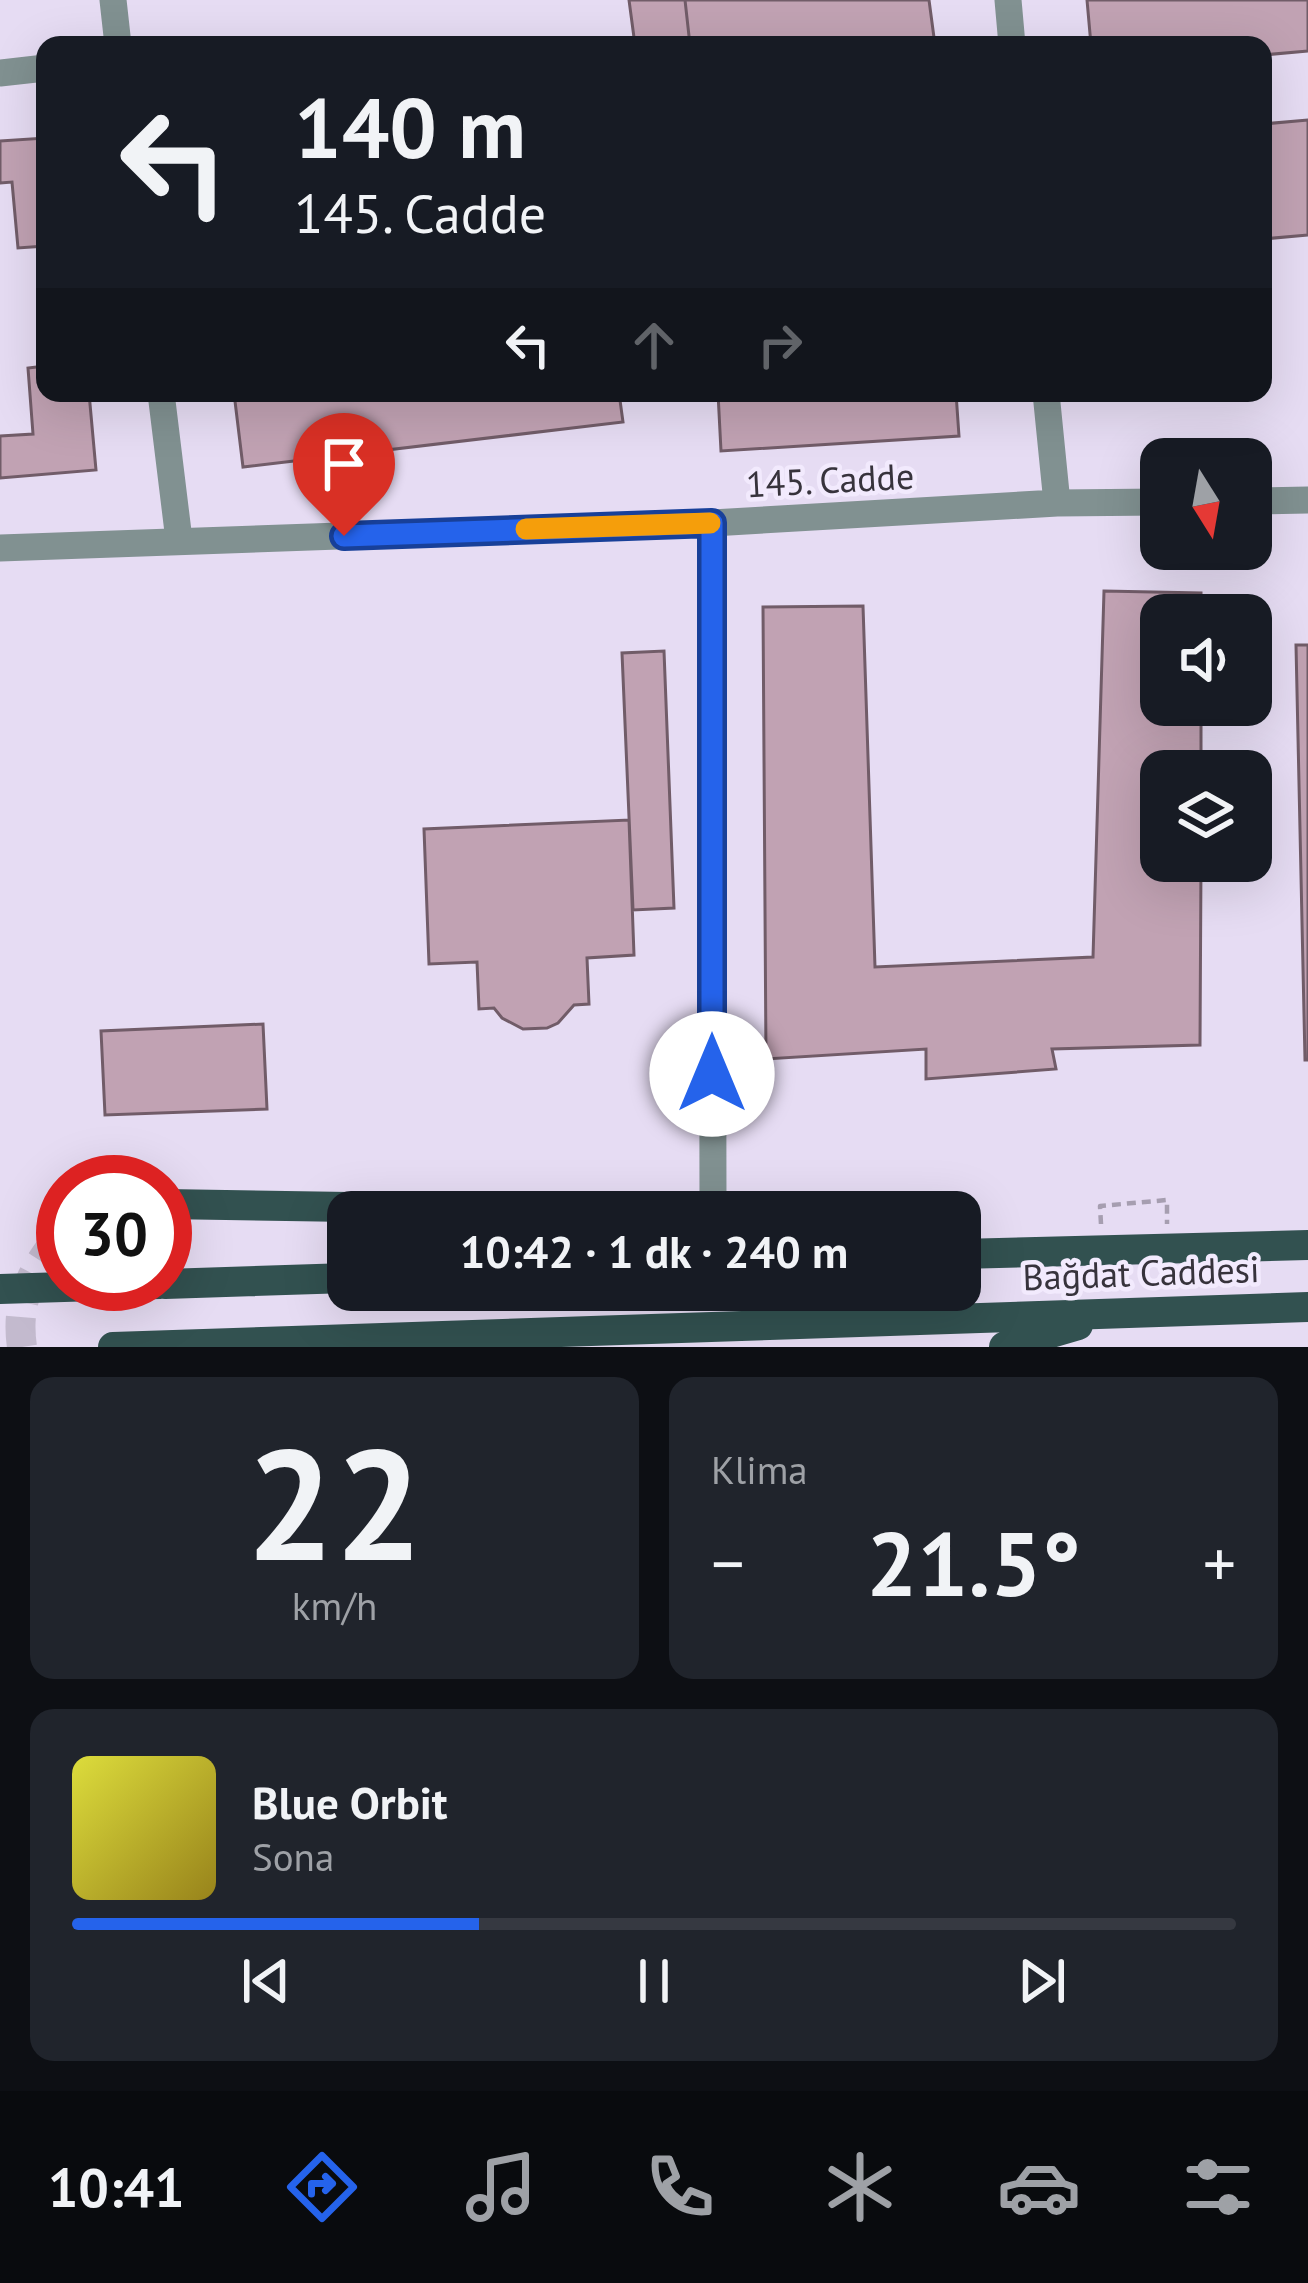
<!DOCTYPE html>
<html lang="tr">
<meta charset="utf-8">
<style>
body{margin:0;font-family:"PT Sans",sans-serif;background:#20242c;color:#f1f3f6;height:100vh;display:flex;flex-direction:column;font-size:45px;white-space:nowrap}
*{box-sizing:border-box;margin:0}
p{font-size:39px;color:#9ea1a6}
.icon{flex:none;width:66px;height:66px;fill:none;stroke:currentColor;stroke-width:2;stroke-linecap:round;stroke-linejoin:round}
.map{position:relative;height:1347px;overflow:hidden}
.sheet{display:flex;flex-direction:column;gap:30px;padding:30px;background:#0d0f14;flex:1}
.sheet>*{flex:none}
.banner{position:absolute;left:36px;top:36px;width:1236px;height:366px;border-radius:24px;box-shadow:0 12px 48px #0002;background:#171b24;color:#f1f3f6;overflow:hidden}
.needle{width:78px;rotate:169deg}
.buttons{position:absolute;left:1140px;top:438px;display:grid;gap:24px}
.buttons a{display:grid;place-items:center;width:132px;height:132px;border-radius:24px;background:#171b24;box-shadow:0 12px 48px #0002;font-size:60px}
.speed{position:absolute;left:36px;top:1155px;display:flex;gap:24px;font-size:60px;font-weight:700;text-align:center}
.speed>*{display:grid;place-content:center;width:156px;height:156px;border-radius:50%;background:#171b24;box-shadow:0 12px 48px #0002;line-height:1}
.speed .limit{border:18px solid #d22;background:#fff;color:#111}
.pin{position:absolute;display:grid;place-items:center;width:102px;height:102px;color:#fff;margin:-123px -51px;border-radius:50% 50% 50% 0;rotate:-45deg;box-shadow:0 0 12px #0007}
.pin .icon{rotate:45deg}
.me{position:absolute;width:132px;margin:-66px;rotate:0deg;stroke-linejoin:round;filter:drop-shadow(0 0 9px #0008)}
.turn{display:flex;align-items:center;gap:42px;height:252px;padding:0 60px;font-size:54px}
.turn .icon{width:156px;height:156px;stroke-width:2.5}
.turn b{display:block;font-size:84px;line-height:102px}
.lanes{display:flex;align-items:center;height:114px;padding:0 60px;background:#0003;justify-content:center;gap:60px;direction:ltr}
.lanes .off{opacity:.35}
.big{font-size:90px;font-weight:800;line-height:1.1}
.sheet .card{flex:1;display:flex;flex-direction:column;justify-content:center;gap:18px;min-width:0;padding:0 42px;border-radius:24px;background:#20242c}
.sheet .dial{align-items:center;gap:0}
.dial b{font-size:156px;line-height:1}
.song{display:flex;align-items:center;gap:36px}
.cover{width:144px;height:144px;border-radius:18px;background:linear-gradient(135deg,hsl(60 70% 55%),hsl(50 70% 35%))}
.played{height:12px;border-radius:6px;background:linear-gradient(90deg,#2563eb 35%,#363941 35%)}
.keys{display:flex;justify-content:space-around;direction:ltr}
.heat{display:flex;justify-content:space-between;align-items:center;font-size:66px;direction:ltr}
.sheet .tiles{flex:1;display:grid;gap:30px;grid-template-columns:1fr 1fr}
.card:last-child{grid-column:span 2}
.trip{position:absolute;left:327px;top:1191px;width:654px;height:120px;border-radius:24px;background:#171b24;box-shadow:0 12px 48px #0002;font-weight:800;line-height:120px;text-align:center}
.tab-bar{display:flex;height:192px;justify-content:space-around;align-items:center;background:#090b0e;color:#9ea1a6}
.tab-bar .icon{width:84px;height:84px}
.tab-bar .current{color:#2563eb}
.tab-bar b{font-size:54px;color:#f1f3f6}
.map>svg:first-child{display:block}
.building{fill:#c1a2b3;stroke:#715c68;stroke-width:3}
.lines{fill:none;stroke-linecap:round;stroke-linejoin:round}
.major-tunnel{stroke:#c3bace;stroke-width:30;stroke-dasharray:30 15;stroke-linecap:butt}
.path{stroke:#a69eb0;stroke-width:4.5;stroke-dasharray:9 6;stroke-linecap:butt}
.minor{stroke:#819191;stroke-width:27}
.major{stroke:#325150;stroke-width:30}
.route-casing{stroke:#184099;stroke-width:30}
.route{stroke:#2563eb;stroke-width:21}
.slow{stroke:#f59e0b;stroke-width:21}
.labels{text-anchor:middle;stroke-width:9;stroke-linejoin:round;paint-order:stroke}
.street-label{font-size:36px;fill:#37333c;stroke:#f2eafd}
</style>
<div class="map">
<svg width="1308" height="1347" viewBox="0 0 1308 1347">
<rect width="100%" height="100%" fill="#e6dcf3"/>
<!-- building -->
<path class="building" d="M629,0h56l5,45h-55z
M685,0h244l6,45h-245z
M1087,0h221v51l-45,4v-10h-172z
M597,39l1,6h-53z
M1308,120v115l-45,4v-115z
M45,138v108l-27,2 -6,-66 -12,1v-42z
M45,366v27h44l7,77 -96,8v-42l33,-2 -5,-66z
M234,393h385l4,29 -380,45z
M718,393h238l3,43 -238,15z
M1104,591l97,2v22h-40v90h40v66h-40v90h40l-1,184 -148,4 4,20 -130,10v-30l-160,10 -3,-452 100,-1 12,361 218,-10z
M1296,645h12v415h-3z
M664,651l10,257 -41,2 -11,-257z
M629,820l5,135 -47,3 2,46 -15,1 -16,18 -11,5 -24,1 -21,-11 -8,-10 -15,1 -2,-47 -48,2 -5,-135z
M263,1024l4,85 -162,6 -4,-84z"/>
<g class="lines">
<!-- major-tunnel -->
<path class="major-tunnel" d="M22,1347c-6,-41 6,-70 31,-102"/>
<!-- path -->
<path class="path" d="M1101,1224l-1,-18 67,-6v24"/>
<!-- minor -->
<path class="minor" d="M113,0l5,45
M1008,0l4,45
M0,73l45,-5
M161,393l18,147
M1046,393l11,110
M1251,501l57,-1
M712,523l1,689
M0,548l712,-25 345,-20 104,-1"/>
<!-- major -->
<path class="major" d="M165,1204l513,8
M53,1245l10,-9
M960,1254l348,-9
M165,1284l183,-6
M0,1289l160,-5
M113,1347l1195,-40
M1004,1347l74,-22"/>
</g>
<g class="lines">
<defs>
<path id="route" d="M344,536l368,-13v551"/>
</defs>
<!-- route casing -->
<use href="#route" class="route-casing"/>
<!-- route -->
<use href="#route" class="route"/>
<!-- slow -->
<path class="slow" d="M526,529l184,-6"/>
</g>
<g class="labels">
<!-- street labels -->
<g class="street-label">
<text transform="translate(830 480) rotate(-3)" y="13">145. Cadde</text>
<text transform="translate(1141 1273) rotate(-2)" y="13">Bağdat Caddesi</text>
</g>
</g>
</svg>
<div class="buttons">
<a><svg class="needle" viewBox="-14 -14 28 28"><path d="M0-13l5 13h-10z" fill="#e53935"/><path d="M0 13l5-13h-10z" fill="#9ea1a6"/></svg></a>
<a><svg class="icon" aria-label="sound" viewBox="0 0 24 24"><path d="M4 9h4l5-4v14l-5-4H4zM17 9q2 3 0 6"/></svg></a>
<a><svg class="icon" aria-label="layers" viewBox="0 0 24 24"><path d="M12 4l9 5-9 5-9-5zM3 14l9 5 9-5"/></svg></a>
</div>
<div class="speed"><div class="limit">30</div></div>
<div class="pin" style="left:344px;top:536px;background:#d93025"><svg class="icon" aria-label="arrive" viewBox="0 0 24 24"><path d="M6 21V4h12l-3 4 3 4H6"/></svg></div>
<svg class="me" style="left:712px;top:1074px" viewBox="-20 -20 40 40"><circle r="19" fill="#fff"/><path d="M0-13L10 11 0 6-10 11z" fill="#2563eb"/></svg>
<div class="trip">10:42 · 1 dk · 240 m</div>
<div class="banner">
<div class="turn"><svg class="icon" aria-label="left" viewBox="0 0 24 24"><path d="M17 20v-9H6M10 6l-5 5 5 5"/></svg><div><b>140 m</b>145. Cadde</div></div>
<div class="lanes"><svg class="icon" aria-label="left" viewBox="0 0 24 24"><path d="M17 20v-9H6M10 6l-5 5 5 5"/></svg><svg class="icon off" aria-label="ahead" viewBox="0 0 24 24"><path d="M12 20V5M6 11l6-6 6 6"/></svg><svg class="icon off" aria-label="right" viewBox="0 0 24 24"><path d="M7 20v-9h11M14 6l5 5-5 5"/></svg></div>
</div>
</div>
<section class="sheet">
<div class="tiles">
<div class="card dial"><b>22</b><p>km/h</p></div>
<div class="card"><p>Klima</p>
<div class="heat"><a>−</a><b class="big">21.5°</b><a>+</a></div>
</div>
<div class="card">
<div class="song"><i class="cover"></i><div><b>Blue Orbit</b><p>Sona</p></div></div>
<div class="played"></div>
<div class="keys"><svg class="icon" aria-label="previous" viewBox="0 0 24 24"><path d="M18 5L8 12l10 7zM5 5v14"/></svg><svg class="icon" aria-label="pause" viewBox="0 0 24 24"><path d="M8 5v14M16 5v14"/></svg><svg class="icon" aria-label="next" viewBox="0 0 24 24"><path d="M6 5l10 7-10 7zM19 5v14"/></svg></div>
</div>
</div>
</section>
<nav class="tab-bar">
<b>10:41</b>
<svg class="icon current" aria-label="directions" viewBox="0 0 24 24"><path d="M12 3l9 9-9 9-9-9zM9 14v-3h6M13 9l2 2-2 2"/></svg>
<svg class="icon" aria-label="music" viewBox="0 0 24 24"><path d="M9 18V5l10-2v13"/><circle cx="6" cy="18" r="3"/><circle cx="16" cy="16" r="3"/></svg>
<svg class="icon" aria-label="phone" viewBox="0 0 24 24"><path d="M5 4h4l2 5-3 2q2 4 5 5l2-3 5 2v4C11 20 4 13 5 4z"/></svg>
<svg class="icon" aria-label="climate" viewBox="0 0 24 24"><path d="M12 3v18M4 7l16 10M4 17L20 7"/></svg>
<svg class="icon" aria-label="car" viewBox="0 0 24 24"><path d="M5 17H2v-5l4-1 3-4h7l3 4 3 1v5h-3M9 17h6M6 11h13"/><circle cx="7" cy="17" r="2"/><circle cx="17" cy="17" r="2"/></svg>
<svg class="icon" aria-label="filters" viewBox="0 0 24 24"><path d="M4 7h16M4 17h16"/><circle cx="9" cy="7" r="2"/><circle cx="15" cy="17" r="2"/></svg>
</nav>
